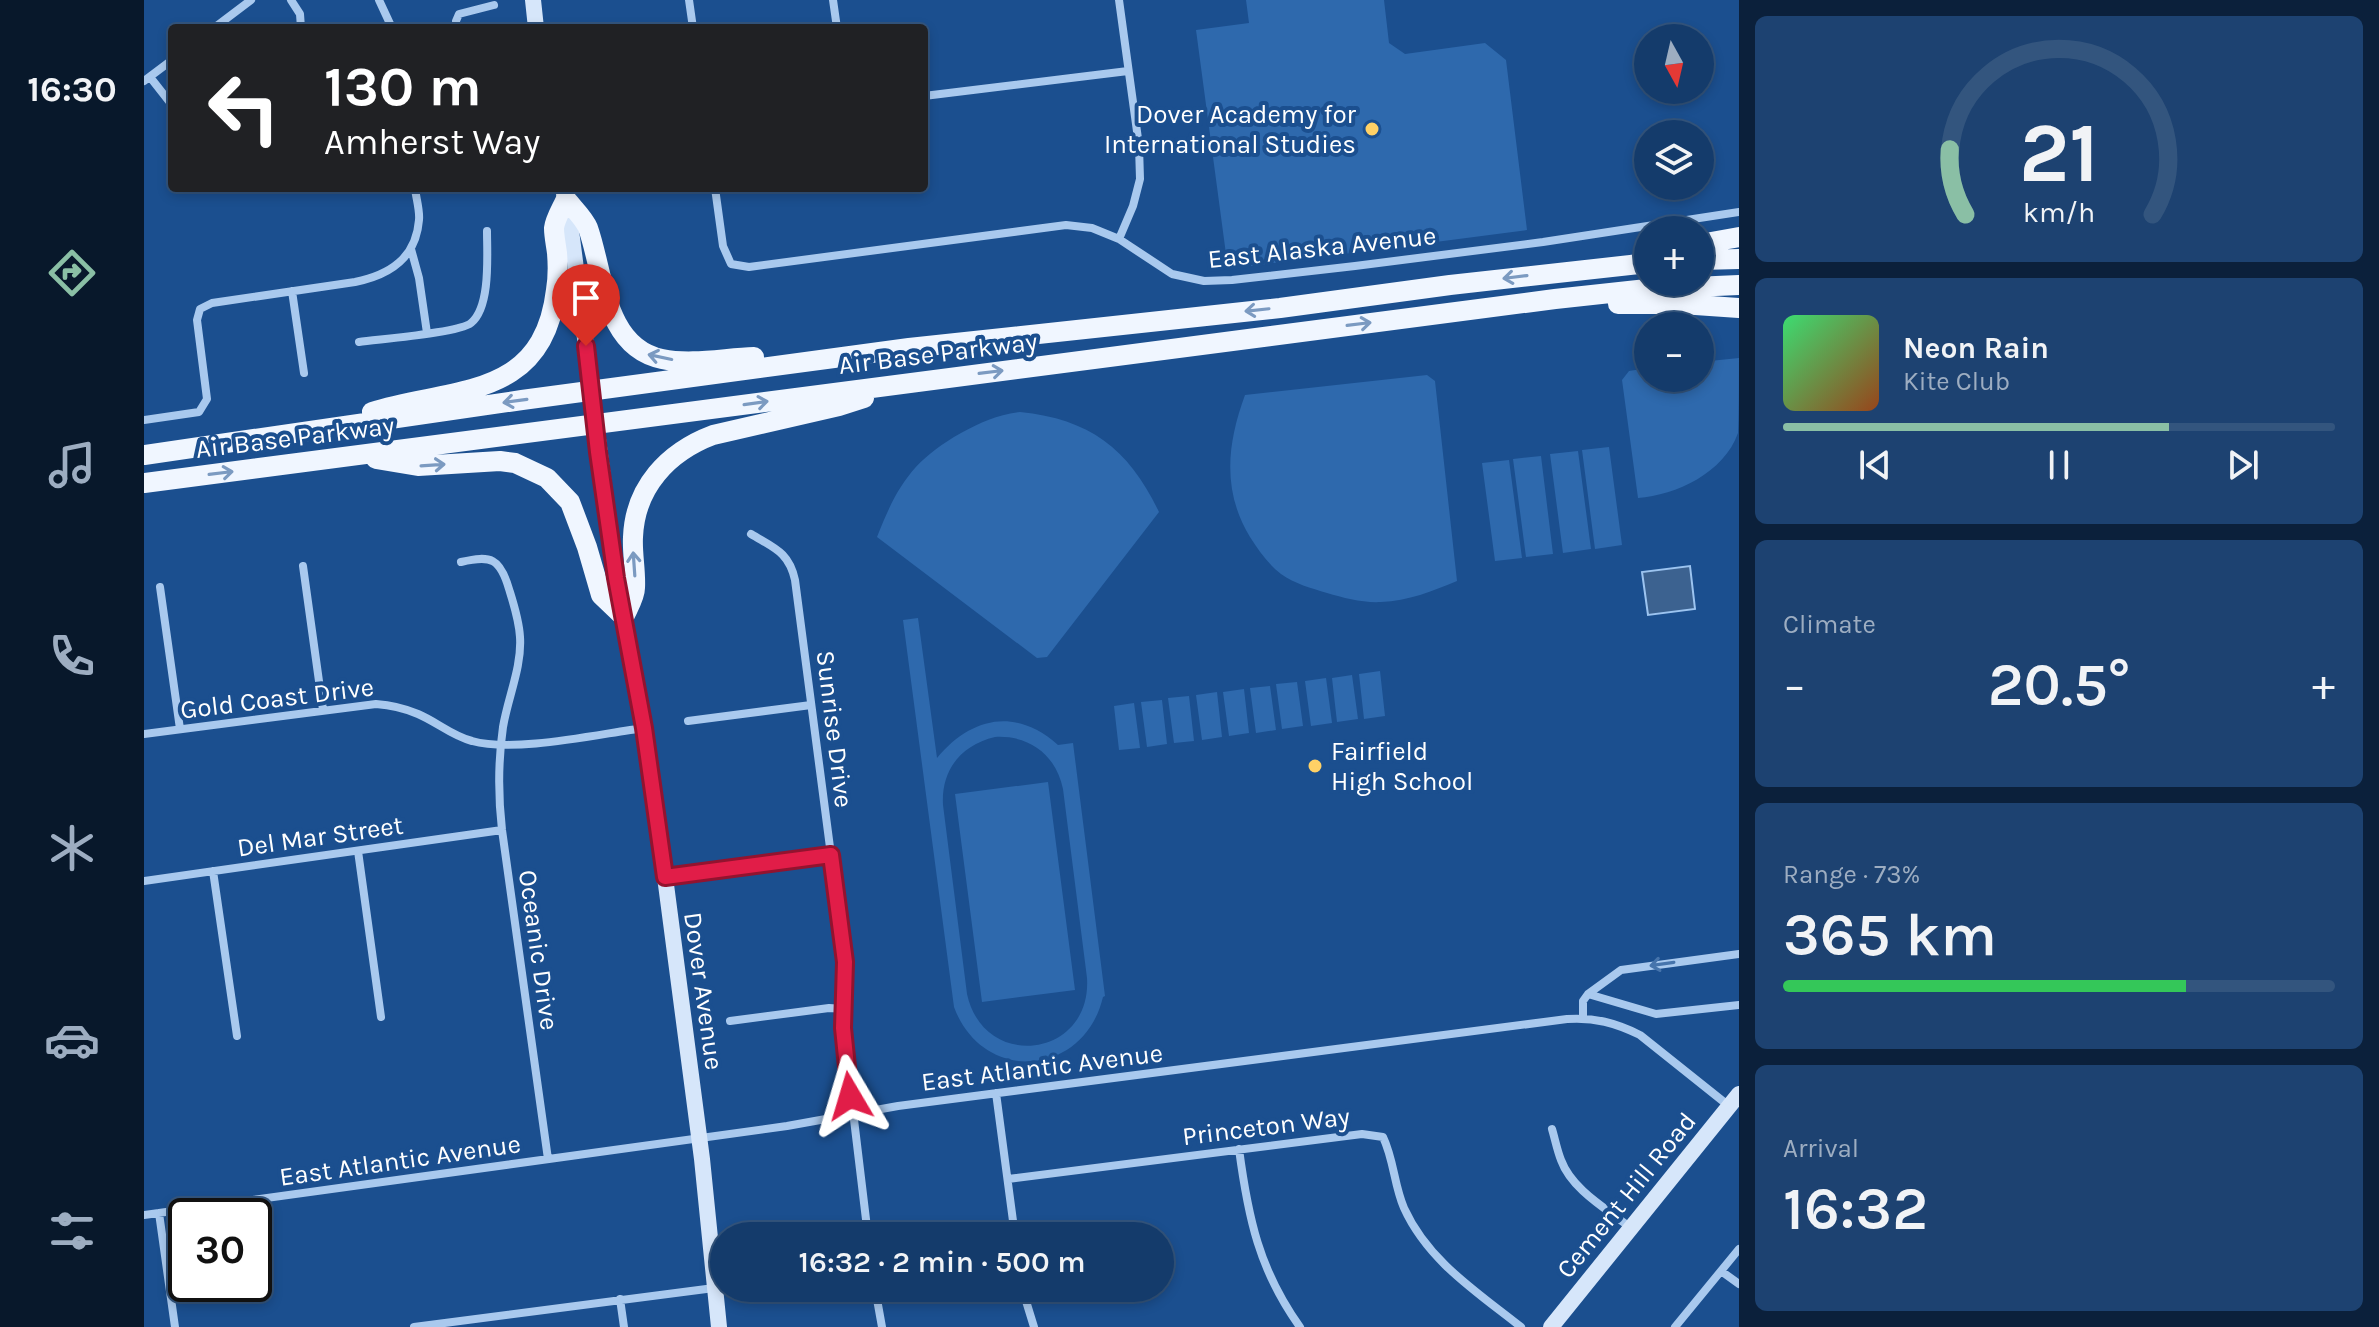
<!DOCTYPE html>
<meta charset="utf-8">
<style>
body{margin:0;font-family:Karla,sans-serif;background:#1d4271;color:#f1f3f6;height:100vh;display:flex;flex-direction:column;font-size:30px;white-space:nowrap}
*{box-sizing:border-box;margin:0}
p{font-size:26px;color:#9dadc1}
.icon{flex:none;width:44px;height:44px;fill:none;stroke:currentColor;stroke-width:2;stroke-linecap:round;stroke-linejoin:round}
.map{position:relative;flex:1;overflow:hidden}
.details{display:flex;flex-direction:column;gap:16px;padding:16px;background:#0b203b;width:640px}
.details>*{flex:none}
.hud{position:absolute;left:24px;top:24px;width:760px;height:168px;border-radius:8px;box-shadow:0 4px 12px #0003,0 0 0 2px #33557e;background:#202124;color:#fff;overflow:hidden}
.needle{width:52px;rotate:172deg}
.tools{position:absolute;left:1490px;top:24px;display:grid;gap:16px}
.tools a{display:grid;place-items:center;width:80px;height:80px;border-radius:50%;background:#143b6b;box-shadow:0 4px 12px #0003,0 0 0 2px #33557e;font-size:40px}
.speed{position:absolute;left:24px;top:1198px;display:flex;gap:16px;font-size:40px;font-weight:700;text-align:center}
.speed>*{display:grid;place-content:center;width:104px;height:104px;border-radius:50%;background:#143b6b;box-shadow:0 4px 12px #0003,0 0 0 2px #33557e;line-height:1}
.speed .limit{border:4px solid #111;border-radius:12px;background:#fff;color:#111}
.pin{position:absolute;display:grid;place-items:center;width:68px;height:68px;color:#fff;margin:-82px -34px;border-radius:50% 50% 50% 0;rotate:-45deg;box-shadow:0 0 8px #0007}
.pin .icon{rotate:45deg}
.me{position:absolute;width:88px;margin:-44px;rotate:353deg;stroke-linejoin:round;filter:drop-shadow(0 0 6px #0008)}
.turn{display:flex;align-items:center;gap:28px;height:168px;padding:0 24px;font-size:36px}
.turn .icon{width:104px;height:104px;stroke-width:2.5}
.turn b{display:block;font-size:56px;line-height:68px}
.big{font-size:60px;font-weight:600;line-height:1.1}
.details .tile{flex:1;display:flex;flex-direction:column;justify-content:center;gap:12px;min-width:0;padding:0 28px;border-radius:12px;background:#1d4271}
.details .dial{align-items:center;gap:0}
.dial svg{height:208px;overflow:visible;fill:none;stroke:#33557e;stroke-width:7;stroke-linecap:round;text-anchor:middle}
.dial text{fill:#f1f3f6;stroke:none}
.song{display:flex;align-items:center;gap:24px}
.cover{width:96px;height:96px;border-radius:12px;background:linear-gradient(135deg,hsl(140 70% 55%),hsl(20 70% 35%))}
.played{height:8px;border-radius:4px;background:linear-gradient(90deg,#8abfa5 70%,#33557e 70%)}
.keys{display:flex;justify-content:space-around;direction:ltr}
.heat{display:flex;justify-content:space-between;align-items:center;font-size:44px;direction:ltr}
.charge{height:12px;border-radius:6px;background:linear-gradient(90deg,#34c759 73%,#33557e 0)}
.trip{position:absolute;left:566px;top:1222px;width:464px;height:80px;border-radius:40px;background:#143b6b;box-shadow:0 4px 12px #0003,0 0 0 2px #33557e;font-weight:600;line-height:80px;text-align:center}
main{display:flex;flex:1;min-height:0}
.tab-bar{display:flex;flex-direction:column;width:144px;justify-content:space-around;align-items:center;background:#08182b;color:#9dadc1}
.tab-bar .icon{width:56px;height:56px}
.tab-bar .selected{color:#8abfa5}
.tab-bar b{font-size:36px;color:#f1f3f6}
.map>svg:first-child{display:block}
.green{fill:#2e69ad;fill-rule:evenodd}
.water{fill:#3c6290;stroke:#9cc4f0;stroke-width:2}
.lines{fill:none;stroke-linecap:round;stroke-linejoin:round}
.street{stroke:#a9c9ee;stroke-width:8}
.secondary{stroke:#d6e6fa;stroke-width:16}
.primary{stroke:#f0f6ff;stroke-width:20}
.oneway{stroke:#7b9ac1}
.oneway2{stroke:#4674ac}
.route-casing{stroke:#92132f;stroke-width:20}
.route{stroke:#e11d48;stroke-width:14}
.poi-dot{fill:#ffd166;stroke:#1b4f8f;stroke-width:3}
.labels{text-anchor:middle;stroke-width:8;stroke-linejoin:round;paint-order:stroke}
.poi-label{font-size:26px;fill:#fff;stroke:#1b4f8f;text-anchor:end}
.street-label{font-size:26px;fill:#fff;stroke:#1b4f8f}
</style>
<main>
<nav class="tab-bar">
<b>16:30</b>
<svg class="icon selected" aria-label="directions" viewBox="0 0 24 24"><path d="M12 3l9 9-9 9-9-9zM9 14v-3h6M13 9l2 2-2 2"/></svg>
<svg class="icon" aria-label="music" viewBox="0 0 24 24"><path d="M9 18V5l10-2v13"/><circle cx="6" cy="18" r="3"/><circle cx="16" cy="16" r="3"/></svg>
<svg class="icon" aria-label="phone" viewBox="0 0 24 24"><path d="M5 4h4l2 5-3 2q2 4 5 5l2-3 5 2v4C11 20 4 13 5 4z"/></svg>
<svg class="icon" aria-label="climate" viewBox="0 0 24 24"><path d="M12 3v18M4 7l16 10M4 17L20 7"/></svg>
<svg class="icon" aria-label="car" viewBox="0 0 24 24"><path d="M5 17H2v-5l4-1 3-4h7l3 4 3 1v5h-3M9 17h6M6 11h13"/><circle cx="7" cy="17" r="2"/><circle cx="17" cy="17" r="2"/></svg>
<svg class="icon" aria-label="filters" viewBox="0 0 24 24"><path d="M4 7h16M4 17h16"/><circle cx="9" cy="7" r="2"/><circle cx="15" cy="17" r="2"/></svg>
</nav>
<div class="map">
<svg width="1595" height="1327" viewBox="0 0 1595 1327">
<rect width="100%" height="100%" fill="#1b4f8f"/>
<!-- green -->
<path class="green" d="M1102,0h138l5,43 16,11 80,-11 21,17 21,170 -299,39 -32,-239 53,-7z
M1595,358c0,16 0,62 -1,75 -14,40 -62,62 -100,65l-16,-118 7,-9 19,-3v10h52v-16z
M1283,375l8,6 22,200c-24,10 -49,20 -76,21 -18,1 -37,-4 -54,-9 -16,-5 -32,-9 -46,-19 -13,-10 -22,-23 -31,-37 -28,-46 -23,-93 -5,-142z
M876,412c70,7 109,37 139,100l-112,145 -10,1 -160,-121c20,-51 36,-77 84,-104 20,-11 37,-18 59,-21z
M1465,447l13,98 -27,4 -13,-99z
M1434,451l13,98 -28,4 -13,-99z
M1397,456l12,98 -27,3 -13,-98z
M1365,460l13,98 -27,3 -13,-98z
M774,618l19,140c34,-41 79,-51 121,-13l15,-2 32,253 -2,1c-19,80 -120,88 -149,10l-51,-387zM851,737c35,-2 61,18 68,52l24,189c5,80 -103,94 -120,16l-24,-189c-2,-35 18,-60 52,-68z
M1236,671l5,45 -21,3 -5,-45z
M1208,675l6,44 -21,3 -5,-44z
M1182,678l6,45 -21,3 -6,-45z
M1153,682l6,44 -21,3 -6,-45z
M1126,686l6,44 -20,3 -6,-45z
M1100,689l5,44 -20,3 -6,-44z
M1073,692l5,45 -20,3 -6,-45z
M1045,696l5,45 -20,2 -6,-45z
M1018,700l5,44 -20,3 -6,-45z
M990,703l6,45 -21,2 -5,-44z
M904,782l27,208 -93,12 -27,-208z"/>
<!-- water -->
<path class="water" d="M1546,566l5,43 -47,6 -6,-43z"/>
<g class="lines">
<!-- street -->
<path class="street" d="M147,0l9,14 1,14
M235,0l13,28
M545,0l4,28
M689,0l4,28
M70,28l37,-28
M313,28l-1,-7 3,-7 35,-9
M6,77l22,28
M0,81l28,-21
M780,96l204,-25
M571,188l8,58 8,18 18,3 317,-42 26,3 27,11 53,35 32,7 28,-1 123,-14 188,-24 196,-30
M975,239l14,-33 7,-27 -1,-33 -20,-146
M267,249l8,29 8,55
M148,291l12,82
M215,342c21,-3 100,-9 112,-19 20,-16 16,-69 16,-92
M0,420l55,-8 8,-13 -10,-79 3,-11 12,-6 143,-21c35,-7 61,-24 64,-62 1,-10 -3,-22 -4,-32
M607,534c23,14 38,18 44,46l50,382 -2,66 25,208
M317,562c30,-7 39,-4 48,27 5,16 10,31 11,48 2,30 -12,60 -17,90 -5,35 -5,68 -1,103l46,329
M159,566l20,144
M16,587l20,142
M544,721l123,-16
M0,734l232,-30c14,1 28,4 42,10 19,8 34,22 54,27 43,12 126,-7 172,-13
M214,851l23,166
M69,871l24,165
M522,877l165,-22
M0,881l358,-51
M1444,994l68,20 83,-9
M1439,1018v-17l5,-7 33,-24 118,-16
M586,1021l99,-13 15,1
M852,1093l19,143
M1408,1129c3,10 5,21 9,31 11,30 46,49 70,68
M1095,1149c9,68 20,121 61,178
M864,1179l354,-45 21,3c11,23 11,48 21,71 24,53 73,84 117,119
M15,1213l16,114
M0,1215l643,-89 111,-20 669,-87c27,-2 49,4 73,16l89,71
M1577,1271l18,13
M731,1288l7,39
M878,1288l12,39
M476,1299l4,28
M270,1327l300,-39
M1531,1327l64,-78"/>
<!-- secondary -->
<path class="secondary" d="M389,0l3,28
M419,188l9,50 44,340 28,150 21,149 37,282 17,168
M1407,1327l188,-233"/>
<!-- primary -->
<path class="primary" d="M1556,244l39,-7
M1556,260l39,-1
M1474,304h63l58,4
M228,412c80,-25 171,-11 184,-122 2,-12 2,-25 1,-37 -1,-8 -3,-17 -3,-25 1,-9 8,-20 12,-29 7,9 18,19 22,29 16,45 16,119 74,131 29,6 62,-1 92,-2
M0,455l378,-55 387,-52 371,-40 170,-23 198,-22
M232,459l42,7 82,-5 15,2 32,15 23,24 17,45 14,48 23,22c4,-9 11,-20 11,-29 1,-17 -3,-34 -2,-51 2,-50 35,-85 80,-102l126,-29 25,-8
M0,483l1411,-184 92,-10 92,-4"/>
</g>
<!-- one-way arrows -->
<defs><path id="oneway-shaft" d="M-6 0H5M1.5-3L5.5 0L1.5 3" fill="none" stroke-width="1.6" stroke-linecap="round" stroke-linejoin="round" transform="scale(2)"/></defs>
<g class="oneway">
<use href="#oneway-shaft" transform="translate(1371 277) rotate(173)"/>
<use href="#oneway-shaft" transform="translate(1113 310) rotate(174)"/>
<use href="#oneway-shaft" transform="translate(1215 324) rotate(-7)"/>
<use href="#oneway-shaft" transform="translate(516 357) rotate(-168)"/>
<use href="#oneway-shaft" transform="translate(847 372) rotate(-7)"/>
<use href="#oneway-shaft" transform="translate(371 401) rotate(172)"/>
<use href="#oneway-shaft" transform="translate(612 403) rotate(-8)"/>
<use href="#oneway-shaft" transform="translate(289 465) rotate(-4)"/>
<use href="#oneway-shaft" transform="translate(77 473) rotate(-7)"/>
<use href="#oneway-shaft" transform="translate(490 564) rotate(-94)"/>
</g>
<use class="oneway2" href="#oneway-shaft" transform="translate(1518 964) rotate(172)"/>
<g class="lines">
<defs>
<path id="route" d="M442,346l12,106 18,126 28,150 21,149 166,-22 14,107 -2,66 7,68"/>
</defs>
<!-- route casing -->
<use href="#route" class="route-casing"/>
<!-- route -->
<use href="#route" class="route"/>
</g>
<!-- markers -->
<g class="poi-dot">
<circle cx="1228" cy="129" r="8"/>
<circle cx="1171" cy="766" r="8"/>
</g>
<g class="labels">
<!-- poi labels -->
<g class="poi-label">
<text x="1212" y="123">Dover Academy for<tspan x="1212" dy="30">International Studies</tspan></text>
<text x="1187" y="760" text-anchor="start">Fairfield<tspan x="1187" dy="30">High School</tspan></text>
</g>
<!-- street labels -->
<g class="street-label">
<text transform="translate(1178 247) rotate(-6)" y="9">East Alaska Avenue</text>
<text transform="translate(794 353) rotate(-7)" y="9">Air Base Parkway</text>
<text transform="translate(151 437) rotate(-7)" y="9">Air Base Parkway</text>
<text transform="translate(133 698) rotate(-7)" y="9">Gold Coast Drive</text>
<text transform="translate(691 729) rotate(83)" y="9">Sunrise Drive</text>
<text transform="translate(176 836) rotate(-8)" y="9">Del Mar Street</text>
<text transform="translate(395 950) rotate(82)" y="9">Oceanic Drive</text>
<text transform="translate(560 991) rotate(82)" y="9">Dover Avenue</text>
<text transform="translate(898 1067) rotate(-7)" y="9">East Atlantic Avenue</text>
<text transform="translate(1122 1126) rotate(-7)" y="9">Princeton Way</text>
<text transform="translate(256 1160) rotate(-8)" y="9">East Atlantic Avenue</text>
<text transform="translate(1482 1195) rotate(-51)" y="9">Cement Hill Road</text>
</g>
</g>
</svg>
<div class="tools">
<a><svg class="needle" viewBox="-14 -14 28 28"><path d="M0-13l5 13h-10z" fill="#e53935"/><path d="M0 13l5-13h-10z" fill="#9dadc1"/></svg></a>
<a><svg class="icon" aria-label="layers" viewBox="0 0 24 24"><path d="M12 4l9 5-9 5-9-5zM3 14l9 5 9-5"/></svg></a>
<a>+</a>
<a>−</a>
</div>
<div class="speed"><div class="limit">30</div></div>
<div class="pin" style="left:442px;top:346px;background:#d93025"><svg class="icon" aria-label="arrive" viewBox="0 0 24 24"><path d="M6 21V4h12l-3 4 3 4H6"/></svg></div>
<svg class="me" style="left:706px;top:1096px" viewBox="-20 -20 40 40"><path d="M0-17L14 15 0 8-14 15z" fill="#e11d48" stroke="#fff" stroke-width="4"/></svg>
<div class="trip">16:32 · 2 min · 500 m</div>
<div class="hud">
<div class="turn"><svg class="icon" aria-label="left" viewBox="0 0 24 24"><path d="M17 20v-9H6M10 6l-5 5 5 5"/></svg><div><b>130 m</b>Amherst Way</div></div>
</div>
</div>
<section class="details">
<div class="tile dial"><svg viewBox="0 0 100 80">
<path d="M14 69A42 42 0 1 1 86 69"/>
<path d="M14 69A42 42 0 0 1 8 44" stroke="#8abfa5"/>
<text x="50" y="56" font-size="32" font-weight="700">21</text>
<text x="50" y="72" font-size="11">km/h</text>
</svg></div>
<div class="tile">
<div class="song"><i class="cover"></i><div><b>Neon Rain</b><p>Kite Club</p></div></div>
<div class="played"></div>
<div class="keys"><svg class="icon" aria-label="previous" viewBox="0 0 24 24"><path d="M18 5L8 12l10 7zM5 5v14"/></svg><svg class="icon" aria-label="pause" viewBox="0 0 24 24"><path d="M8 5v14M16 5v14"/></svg><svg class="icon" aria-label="next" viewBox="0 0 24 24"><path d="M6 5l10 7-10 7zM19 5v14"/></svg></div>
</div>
<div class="tile"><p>Climate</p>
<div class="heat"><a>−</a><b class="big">20.5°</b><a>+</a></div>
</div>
<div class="tile"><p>Range · 73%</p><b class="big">365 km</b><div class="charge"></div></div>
<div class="tile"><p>Arrival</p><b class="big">16:32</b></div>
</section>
</main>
